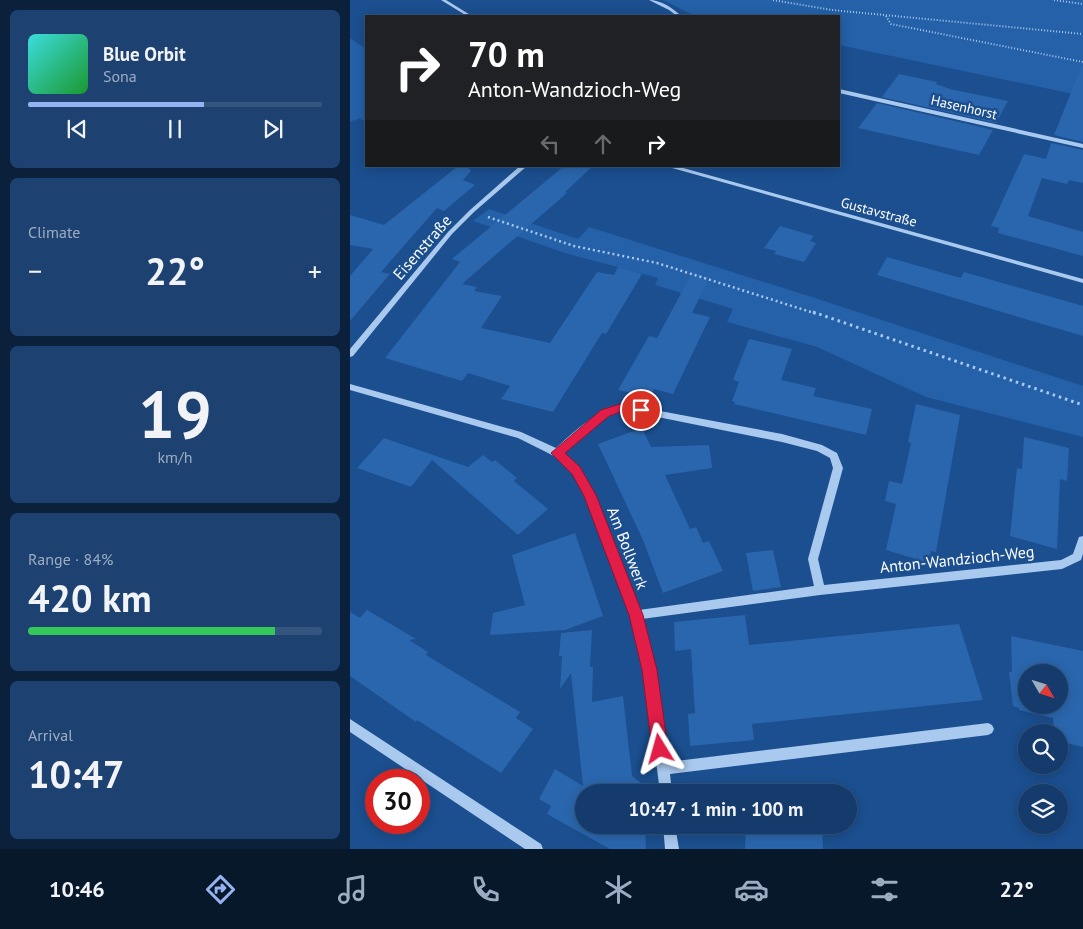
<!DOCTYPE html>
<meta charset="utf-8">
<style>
body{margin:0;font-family:"PT Sans",sans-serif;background:#1d4271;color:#f1f3f6;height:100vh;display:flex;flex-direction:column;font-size:19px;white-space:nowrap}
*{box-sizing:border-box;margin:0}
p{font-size:16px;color:#9dadc1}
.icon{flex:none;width:28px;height:28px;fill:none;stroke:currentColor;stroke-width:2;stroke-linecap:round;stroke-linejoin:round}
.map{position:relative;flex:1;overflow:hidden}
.drawer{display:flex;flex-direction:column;gap:10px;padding:10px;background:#0b203b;width:350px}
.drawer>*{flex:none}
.hud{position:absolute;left:15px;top:15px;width:475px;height:152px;border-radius:0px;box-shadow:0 2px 12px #0003,0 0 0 1px #33557e;background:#202124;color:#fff;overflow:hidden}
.needle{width:32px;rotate:129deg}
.buttons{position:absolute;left:668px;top:664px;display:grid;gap:10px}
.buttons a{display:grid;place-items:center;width:50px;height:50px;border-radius:50%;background:#143b6b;box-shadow:0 2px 12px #0003,0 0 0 1px #33557e;font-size:25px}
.speed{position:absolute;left:15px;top:769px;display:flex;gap:10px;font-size:25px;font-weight:700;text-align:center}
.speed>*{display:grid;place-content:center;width:65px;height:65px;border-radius:50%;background:#143b6b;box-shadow:0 2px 12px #0003,0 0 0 1px #33557e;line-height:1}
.speed .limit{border:8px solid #d22;background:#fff;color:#111}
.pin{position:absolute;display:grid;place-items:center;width:42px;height:42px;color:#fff;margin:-21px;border:2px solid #fff;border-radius:50%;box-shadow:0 1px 5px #0007}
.me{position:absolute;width:55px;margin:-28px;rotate:352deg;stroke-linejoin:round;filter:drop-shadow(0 0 4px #0008)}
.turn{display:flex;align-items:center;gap:18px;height:105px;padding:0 20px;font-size:22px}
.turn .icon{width:65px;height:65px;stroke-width:2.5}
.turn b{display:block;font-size:35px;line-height:42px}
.lanes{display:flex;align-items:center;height:48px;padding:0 20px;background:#0003;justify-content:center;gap:25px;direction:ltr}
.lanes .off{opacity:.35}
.big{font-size:38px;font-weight:700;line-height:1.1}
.drawer .card{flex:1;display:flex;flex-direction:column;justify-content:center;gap:8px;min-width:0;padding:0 18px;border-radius:8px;background:#1d4271}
.drawer .dial{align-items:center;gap:0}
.dial b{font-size:65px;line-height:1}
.song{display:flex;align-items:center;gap:15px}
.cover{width:60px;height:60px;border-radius:8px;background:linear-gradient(135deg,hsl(180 70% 55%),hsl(130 70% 35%))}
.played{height:5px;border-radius:2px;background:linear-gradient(90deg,#95b2f1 60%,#33557e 60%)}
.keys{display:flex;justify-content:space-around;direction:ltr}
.heat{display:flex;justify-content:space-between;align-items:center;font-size:28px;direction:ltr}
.charge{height:8px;border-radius:4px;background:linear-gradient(90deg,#34c759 84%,#33557e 0)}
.trip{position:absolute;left:225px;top:784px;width:282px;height:50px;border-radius:25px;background:#143b6b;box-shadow:0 2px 12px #0003,0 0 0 1px #33557e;font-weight:700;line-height:50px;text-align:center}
.dock{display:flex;height:80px;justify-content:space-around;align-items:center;background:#08182b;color:#9dadc1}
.dock .icon{width:35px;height:35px}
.dock .current{color:#95b2f1}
.dock b{font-size:22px;color:#f1f3f6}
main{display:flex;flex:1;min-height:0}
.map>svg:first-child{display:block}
.green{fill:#2461a8}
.building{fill:#2a66ad;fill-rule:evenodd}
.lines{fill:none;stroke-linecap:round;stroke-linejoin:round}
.path-far2{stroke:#a9c9ee;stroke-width:2;stroke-dasharray:1 2;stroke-linecap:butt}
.path-far1{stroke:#a9c9ee;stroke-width:2.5;stroke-dasharray:2 3;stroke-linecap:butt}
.path{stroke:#a9c9ee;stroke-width:3;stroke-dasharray:2.5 4;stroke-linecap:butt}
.minor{fill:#a9c9ee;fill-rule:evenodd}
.route{fill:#e11d48;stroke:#92132f}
.labels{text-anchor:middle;stroke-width:5;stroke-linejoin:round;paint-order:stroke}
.far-street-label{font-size:14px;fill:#fff;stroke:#1b4f8f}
.street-label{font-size:16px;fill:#fff;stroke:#1b4f8f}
</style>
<main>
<section class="drawer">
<div class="card">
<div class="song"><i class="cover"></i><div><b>Blue Orbit</b><p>Sona</p></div></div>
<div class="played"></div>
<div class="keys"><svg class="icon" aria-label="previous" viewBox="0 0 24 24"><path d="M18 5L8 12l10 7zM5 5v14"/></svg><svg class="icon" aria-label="pause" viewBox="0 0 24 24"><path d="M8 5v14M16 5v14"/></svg><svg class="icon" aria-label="next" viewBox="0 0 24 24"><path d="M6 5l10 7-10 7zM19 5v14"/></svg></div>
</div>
<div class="card"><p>Climate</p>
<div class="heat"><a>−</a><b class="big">22°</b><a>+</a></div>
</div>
<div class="card dial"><b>19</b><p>km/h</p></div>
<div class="card"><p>Range · 84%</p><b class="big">420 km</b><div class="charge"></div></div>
<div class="card"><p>Arrival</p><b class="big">10:47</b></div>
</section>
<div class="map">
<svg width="733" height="849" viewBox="0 0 733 849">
<rect width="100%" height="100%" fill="#1b4f8f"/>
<!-- green -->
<path class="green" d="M313,0h420v96l-244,-51v-29h-140c-12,-2 -24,-11 -36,-16z
M0,38l16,11v74l-6,-5 -10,4z
M139,209l89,30 11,-12 226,71 268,88v51l-157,-40 -109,-50 -90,-25 6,-13 -78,-24 3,-7 -93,-25 -92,-32z"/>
<!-- building -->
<path class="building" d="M732,65h1v77l-29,-7z
M549,74l38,8 -1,2 14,5 58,12 -12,22 -114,-26z
M527,103l116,27 -14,25 -121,-27z
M701,143l32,7v33l-14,-3 -2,4 -25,-6 -14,38 55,16v24l-85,-23 1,-5 -8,-2 33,-72 22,5z
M108,166h9l4,5 -8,9 12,5 -31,26 -7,-3 -56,64 9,2 -40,47v-45l23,-27 -23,-4v-30l34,10z
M214,166h29l-28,26 2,1 -105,91 15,3 -3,4 28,5 -21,32 69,15 47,-71 17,3 4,-8 24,7 -36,60 -4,-1 -49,79 -52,-13 9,-13 -42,-13 -6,8 -77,-23 75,-96 -8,-3z
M430,226l34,10 -4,5 6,2 -12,19 -30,-8 2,-3 -12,-3z
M537,257l74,21 3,-6 119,34v30l-206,-61z
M343,271l16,8 -17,34 18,4 -37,77 -19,-5 -4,8 -32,-7 31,-54 8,2z
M399,339l43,10 -11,31 35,8 -3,8 59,13 -6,26 -132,-31 1,-2 -3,-1 7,-19 -6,-2z
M566,404l44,11 -24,137 -5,-1 -2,12 -43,-13 10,-46 -11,-3 4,-20 13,3 9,-41 -3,-1z
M292,428l9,19 58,-2 3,23 -47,7 25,54 6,-2 7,16 6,-2 14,30 -60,22 -20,-53 -45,-96z
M674,437l45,11 -2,33 -7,-2 -3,70 -47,-13 7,-68 5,1z
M34,438l84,29 15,-12 9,7 3,-2 22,18 -3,3 34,28 -30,26 -86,-75 -21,27 -54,-19z
M225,533l28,83 -38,14 -75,5 3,-22 32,-8 -13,-50z
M423,550l8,37 -28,4 -7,-38z
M17,610l49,29 -7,1 19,12 -2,3 94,57 -4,6 17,11 -32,44 -84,-53 -1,2 -66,-46v-64l10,6z
M395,615l4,30 210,-21 24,76 -231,24 2,16 -64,6 -2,-32 7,-1 -4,-64 -16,2 -1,-29z
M242,630l-2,37h3l-1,35 31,-6 9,80 9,7 -4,9h-53v33h61l1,24h-36l-63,-35 4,-8 -12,-7 16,-30 28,17 -12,-113 -11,16 2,-33h-3l2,-23z
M661,636l72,15v96l-24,-6v-9h-5l-1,-14 -34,-8v-2l-6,-2 -4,-34h3zM676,672h33v33h-33z
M396,825h76l1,24h-78z"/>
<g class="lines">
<!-- path-far2 -->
<path class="path-far2" d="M423,0l59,10 251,24
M704,0l29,4
M536,16l5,8 192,38"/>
<!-- path-far1 -->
<path class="path-far1" d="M138,217l86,29 83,17 160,51"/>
<!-- path -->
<path class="path" d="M463,312l270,93"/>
<!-- minor -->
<path class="minor" d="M91,0h5l26,16h-5z
M299,0c12,0 24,8 32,16h-4l-8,-6z
M489,89l244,55v4l-244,-55z
M170,166h7l-53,46 -22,22 -99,122 -3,1v-8l98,-117 22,-22z
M315,166h11l407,113v4z
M0,384l171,48 35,16c21,-19 39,-36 67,-44l159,30 40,11 15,8 6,15 -25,91 6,26 237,-25 12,-6 6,-17 4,-1v18l-2,6 -19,9 -242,26 -178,24 14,51 12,92 320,-39 4,2 2,4 -2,4 -4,2 -318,39 2,18h-12l-16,-122 -13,-55 -45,-119 -13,-23 -19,-17 -36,-18 -168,-48zM273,410l159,32 35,9 13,7 3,10 -25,91 6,27 -175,24 -44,-115 -16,-28 -16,-14c18,-17 36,-35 60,-43z
M0,719l191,125 2,5h-18l-175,-117z
M313,825h12l4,24h-14z"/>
</g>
<!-- route -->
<path class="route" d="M273,403l18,3 5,4 -5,5 -18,-4 -14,5 -44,37 15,14 16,28 47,120 14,55 11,79 -2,6 -6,2 -5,-2 -3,-6 -10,-79 -13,-55 -45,-119 -12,-22 -21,-21 50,-43z"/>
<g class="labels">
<!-- far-street labels -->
<g class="far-street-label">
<text transform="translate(614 107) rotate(13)" y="5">Hasenhorst</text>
<text transform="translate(529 212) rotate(15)" y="5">Gustavstraße</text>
</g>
<!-- street labels -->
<g class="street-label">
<text transform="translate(72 247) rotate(-49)" y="6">Eisenstraße</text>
<text transform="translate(278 548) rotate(69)" y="6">Am Bollwerk</text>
<text transform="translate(607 559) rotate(-6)" y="6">Anton-Wandzioch-Weg</text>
</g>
</g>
</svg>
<div class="buttons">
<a><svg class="needle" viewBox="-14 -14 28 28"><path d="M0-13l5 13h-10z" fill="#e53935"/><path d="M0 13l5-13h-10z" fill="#9dadc1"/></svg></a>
<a><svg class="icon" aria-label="search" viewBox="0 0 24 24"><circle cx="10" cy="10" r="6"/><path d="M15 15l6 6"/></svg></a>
<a><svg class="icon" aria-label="layers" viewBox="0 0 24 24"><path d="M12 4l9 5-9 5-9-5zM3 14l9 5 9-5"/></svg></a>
</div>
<div class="speed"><div class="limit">30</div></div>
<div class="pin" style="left:291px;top:410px;background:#d93025"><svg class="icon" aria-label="arrive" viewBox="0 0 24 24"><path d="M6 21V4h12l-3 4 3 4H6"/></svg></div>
<svg class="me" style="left:310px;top:749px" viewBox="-20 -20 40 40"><path d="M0-17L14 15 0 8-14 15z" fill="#e11d48" stroke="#fff" stroke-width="4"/></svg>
<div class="trip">10:47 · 1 min · 100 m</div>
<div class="hud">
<div class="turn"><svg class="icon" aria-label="right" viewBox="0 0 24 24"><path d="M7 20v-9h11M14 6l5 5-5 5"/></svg><div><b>70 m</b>Anton-Wandzioch-Weg</div></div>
<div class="lanes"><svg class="icon off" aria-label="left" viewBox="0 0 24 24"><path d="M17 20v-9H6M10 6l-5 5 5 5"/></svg><svg class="icon off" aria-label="ahead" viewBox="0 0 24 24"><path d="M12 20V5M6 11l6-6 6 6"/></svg><svg class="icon" aria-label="right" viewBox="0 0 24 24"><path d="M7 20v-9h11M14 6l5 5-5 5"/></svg></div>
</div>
</div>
</main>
<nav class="dock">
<b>10:46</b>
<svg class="icon current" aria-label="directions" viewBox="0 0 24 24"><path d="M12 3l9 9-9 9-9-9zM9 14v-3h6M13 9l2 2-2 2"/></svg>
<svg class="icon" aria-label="music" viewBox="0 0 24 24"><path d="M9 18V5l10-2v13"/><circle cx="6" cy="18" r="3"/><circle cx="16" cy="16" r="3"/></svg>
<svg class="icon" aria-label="phone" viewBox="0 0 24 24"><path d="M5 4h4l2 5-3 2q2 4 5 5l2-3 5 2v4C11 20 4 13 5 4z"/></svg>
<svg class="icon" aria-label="climate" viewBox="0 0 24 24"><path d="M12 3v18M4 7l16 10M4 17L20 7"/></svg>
<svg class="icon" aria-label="car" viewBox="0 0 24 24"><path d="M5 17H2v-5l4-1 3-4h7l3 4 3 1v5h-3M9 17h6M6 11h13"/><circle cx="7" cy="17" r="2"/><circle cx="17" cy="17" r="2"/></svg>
<svg class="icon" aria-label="filters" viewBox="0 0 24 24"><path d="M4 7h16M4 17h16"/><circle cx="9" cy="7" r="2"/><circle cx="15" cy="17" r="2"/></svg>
<b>22°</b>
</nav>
